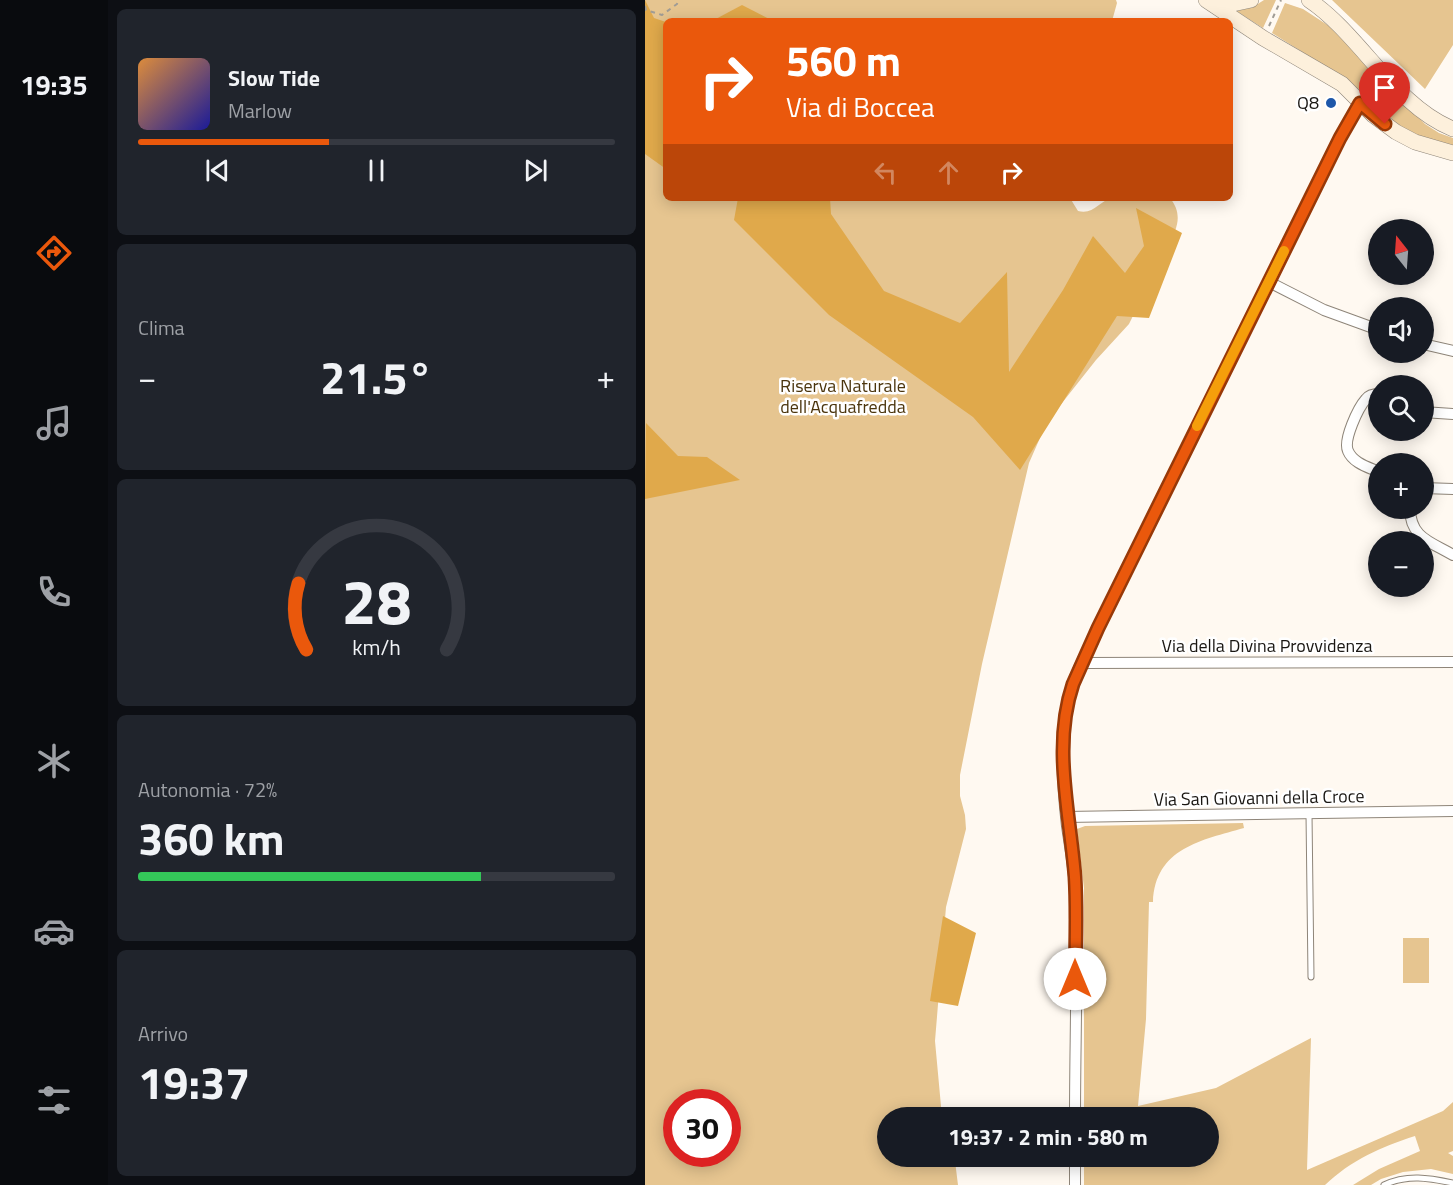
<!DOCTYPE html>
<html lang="it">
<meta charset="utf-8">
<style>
body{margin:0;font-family:"Titillium Web",sans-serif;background:#20242c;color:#f1f3f6;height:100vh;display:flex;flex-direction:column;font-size:22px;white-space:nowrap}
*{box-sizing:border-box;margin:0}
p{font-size:20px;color:#9ea1a6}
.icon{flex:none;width:33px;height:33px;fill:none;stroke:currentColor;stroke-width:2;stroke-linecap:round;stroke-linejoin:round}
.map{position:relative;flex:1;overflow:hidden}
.panel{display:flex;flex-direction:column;gap:9px;padding:9px;background:#0d0f14;width:537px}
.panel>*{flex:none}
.guide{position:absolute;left:18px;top:18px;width:570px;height:183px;border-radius:9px;box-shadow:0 3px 15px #0003;background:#ea580c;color:#fff;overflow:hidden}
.needle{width:39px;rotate:343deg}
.controls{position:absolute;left:723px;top:219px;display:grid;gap:12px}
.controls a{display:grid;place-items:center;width:66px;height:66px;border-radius:50%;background:#171b24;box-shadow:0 3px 15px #0003;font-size:30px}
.speed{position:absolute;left:18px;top:1089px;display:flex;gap:12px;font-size:30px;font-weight:700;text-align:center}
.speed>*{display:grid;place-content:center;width:78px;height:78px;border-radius:50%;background:#171b24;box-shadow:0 3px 15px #0003;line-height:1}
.speed .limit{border:9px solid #d22;background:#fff;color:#111}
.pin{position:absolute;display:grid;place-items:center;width:51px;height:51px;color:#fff;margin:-62px -26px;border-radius:50% 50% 50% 0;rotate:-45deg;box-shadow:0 0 6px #0007}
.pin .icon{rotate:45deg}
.me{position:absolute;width:66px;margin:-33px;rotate:0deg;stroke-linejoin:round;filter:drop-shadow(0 0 4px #0008)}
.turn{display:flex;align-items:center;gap:21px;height:126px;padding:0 24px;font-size:27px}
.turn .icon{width:78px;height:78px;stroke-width:2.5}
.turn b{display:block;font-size:42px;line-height:51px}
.lanes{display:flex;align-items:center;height:57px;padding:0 24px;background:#0003;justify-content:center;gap:30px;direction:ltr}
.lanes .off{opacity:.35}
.big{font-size:45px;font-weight:700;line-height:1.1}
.panel .card{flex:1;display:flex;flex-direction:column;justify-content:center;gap:9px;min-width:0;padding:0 21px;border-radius:9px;background:#20242c}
.panel .dial{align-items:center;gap:0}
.dial svg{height:156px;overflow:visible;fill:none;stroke:#363941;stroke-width:7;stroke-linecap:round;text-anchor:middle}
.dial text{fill:#f1f3f6;stroke:none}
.song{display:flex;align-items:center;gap:18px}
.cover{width:72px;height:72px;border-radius:9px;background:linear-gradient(135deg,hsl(30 70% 55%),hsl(240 70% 35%))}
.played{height:6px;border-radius:3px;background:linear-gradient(90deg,#ea580c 40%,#363941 40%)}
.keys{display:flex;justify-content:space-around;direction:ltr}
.heat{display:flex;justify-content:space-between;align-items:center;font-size:33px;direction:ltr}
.charge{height:9px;border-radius:4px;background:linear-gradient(90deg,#34c759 72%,#363941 0)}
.trip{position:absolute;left:232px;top:1107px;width:342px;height:60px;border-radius:30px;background:#171b24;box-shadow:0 3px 15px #0003;font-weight:700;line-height:60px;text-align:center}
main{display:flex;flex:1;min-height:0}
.dock{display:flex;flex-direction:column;width:108px;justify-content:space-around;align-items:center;background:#090b0e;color:#9ea1a6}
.dock .icon{width:42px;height:42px}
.dock .selected{color:#ea580c}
.dock b{font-size:27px;color:#f1f3f6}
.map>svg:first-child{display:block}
.green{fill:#e6c590;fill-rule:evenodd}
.forest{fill:#e0a94b}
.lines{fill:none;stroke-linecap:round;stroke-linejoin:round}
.lane-casing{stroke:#8e8579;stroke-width:7}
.street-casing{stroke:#8e8579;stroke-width:12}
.secondary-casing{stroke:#8e8579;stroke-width:16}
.path{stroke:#a09c95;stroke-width:2;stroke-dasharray:4.5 4.5;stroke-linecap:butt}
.lane{stroke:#fff;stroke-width:5}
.street{stroke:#fff;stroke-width:10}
.secondary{stroke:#fdf0dc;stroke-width:15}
.route-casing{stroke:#983908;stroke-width:15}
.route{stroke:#ea580c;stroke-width:10}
.slow{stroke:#f59e0b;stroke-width:10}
.poi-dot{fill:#1e57a9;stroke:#fff;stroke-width:2}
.labels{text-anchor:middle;stroke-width:5;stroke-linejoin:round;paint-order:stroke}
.poi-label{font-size:18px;fill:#1a1713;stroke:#fff;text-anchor:end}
.park-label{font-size:18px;fill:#4b350d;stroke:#fff}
.street-label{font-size:18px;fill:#1a1713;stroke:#fff}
</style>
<main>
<nav class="dock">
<b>19:35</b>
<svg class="icon selected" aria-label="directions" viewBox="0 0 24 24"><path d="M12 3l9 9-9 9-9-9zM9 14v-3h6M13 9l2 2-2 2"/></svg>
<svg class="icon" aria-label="music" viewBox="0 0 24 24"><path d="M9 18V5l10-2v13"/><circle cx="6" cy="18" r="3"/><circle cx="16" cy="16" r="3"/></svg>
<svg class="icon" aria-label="phone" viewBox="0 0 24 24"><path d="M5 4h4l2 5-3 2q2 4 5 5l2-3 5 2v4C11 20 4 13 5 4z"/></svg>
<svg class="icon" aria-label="climate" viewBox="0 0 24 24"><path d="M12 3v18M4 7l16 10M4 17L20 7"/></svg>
<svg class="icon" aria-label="car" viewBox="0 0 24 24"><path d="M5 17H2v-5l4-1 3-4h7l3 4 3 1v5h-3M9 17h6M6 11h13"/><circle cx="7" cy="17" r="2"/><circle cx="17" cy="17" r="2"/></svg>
<svg class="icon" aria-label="filters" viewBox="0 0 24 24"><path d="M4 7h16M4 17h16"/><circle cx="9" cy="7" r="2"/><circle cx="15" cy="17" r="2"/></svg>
</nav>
<section class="panel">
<div class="card">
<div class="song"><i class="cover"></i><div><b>Slow Tide</b><p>Marlow</p></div></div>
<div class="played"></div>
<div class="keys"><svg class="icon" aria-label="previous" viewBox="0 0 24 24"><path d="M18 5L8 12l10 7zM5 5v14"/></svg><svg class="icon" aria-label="pause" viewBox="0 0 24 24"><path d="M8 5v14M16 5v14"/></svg><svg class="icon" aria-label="next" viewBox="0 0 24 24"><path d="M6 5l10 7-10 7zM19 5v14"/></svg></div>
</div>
<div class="card"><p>Clima</p>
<div class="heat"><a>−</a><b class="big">21.5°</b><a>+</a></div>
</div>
<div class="card dial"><svg viewBox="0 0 100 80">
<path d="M14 69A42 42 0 1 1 86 69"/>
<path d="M14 69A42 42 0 0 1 10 35" stroke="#ea580c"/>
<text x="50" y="56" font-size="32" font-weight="700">28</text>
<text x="50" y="72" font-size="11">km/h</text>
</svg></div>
<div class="card"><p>Autonomia · 72%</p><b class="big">360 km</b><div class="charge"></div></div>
<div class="card"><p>Arrivo</p><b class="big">19:37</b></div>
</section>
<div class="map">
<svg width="808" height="1185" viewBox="0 0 808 1185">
<rect width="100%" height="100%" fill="#fff9f1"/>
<!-- green -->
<path class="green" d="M0,0h471l1,3 -5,18h-446v177h404l8,13c16,4 21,-10 34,-13 16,-3 40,0 58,0 8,10 10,20 5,33l-46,93 -33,36 -49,62 -18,41 -47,201 -22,111v21l5,19 1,14 -20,78 -11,134 7,76 -54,1v38l58,1 1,7 8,-3 3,24h-313zM32,1102h50v52h-50z
M619,0h12l-13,28 -27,-17 17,-4z
M687,0h121v45l-28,44z
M640,3l18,6 26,17 96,98 14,9 14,5v10l-31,-8 -33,-20 -50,-45 -67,-42z
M598,823l1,5c-42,12 -89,20 -91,74h-4l-3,117 -8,87 78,-18 95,-50 -4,132 136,-59 10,-9v49l-5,2 5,3v18l-22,-5 -28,3 -22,7 -10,6h-18l26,-16 41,-18 -5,-15c-34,11 -64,24 -90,49h-241v-28l125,-1v-38l-125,-1v-229l-7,-59 8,-3z
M758,938h26v45h-26z"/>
<!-- forest -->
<path class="forest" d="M0,0l9,18 12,4v147l-21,-15z
M97,5l31,16h-61z
M93,198h92l1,16 53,77 76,32 47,-51 2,100 54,-82 30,-54 32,37 19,-27 -8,-38 46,25 -33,85 -32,-2 -97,154 -47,-53 -144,-102 -95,-95z
M1,423l32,33 29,1 33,23 -95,19z
M298,916l33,17 -18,73 -28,-5z"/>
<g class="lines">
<defs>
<path id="lane" d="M664,814l2,163
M739,1185c23,-11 45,-7 69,-2"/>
<path id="street" d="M624,282l55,28 55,20
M778,344l30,7
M734,394c-6,0 -10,1 -13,5 -8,9 -23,41 -18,52 5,12 20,16 31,21
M778,412l30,2
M778,488l30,1
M765,508c0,30 21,34 43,47
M437,663l371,-1
M421,817l387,-6
M430,1118c0,-77 3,-153 0,-229 -1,-21 -5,-42 -8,-63 -6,-52 -9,-109 12,-158l261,-530 20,-35
M430,1185v-29"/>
<path id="secondary" d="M561,0l57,38 79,46 31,31 23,17 19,10 38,11
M664,0c51,34 86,106 144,129
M574,7l32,-7"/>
</defs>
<!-- lane casing -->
<use href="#lane" class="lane-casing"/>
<!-- street casing -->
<use href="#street" class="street-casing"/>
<!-- secondary casing -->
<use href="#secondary" class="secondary-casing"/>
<!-- path -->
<path class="path" d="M0,6l1,4 16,5 15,-11 1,-4
M624,26l12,-26"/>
<!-- lane -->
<use href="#lane" class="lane"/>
<!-- street -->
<use href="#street" class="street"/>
<!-- secondary -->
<use href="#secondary" class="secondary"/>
</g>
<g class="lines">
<defs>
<path id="route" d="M430,979c1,-34 2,-69 0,-102 -5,-64 -23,-131 -2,-193l25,-56 242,-490 20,-35 25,21"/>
</defs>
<!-- route casing -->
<use href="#route" class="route-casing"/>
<!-- route -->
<use href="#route" class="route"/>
<!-- slow -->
<path class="slow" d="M552,426l87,-175"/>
</g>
<!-- markers -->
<circle class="poi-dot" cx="686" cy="103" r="6"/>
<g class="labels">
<!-- poi labels -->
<g class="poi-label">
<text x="674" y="109">Q8</text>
</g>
<!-- park labels -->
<g class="park-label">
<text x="198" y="392">Riserva Naturale<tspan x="198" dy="21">dell'Acquafredda</tspan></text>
</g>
<!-- street labels -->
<g class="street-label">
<text x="622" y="652">Via della Divina Provvidenza</text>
<text transform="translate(614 798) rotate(-1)" y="6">Via San Giovanni della Croce</text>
</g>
</g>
</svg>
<div class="controls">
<a><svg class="needle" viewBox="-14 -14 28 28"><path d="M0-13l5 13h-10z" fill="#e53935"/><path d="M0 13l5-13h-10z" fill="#9ea1a6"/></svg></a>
<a><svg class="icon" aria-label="sound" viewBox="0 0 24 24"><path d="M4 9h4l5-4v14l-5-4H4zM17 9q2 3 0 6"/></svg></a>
<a><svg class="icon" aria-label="search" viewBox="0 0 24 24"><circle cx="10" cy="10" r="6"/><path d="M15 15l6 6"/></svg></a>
<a>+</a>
<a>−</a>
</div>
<div class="speed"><div class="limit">30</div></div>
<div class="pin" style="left:740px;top:124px;background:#d93025"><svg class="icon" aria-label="arrive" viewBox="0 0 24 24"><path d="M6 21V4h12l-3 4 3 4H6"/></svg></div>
<svg class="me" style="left:430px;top:979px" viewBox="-20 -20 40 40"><circle r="19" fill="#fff"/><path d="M0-13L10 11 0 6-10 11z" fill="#ea580c"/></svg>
<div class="trip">19:37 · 2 min · 580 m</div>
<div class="guide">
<div class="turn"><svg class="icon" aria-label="right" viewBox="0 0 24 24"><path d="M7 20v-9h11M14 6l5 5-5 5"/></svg><div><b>560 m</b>Via di Boccea</div></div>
<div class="lanes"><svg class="icon off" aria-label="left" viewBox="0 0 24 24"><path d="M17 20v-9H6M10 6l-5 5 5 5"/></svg><svg class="icon off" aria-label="ahead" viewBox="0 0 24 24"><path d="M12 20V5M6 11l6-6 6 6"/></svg><svg class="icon" aria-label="right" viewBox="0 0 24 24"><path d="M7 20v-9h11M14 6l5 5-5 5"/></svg></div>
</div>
</div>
</main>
